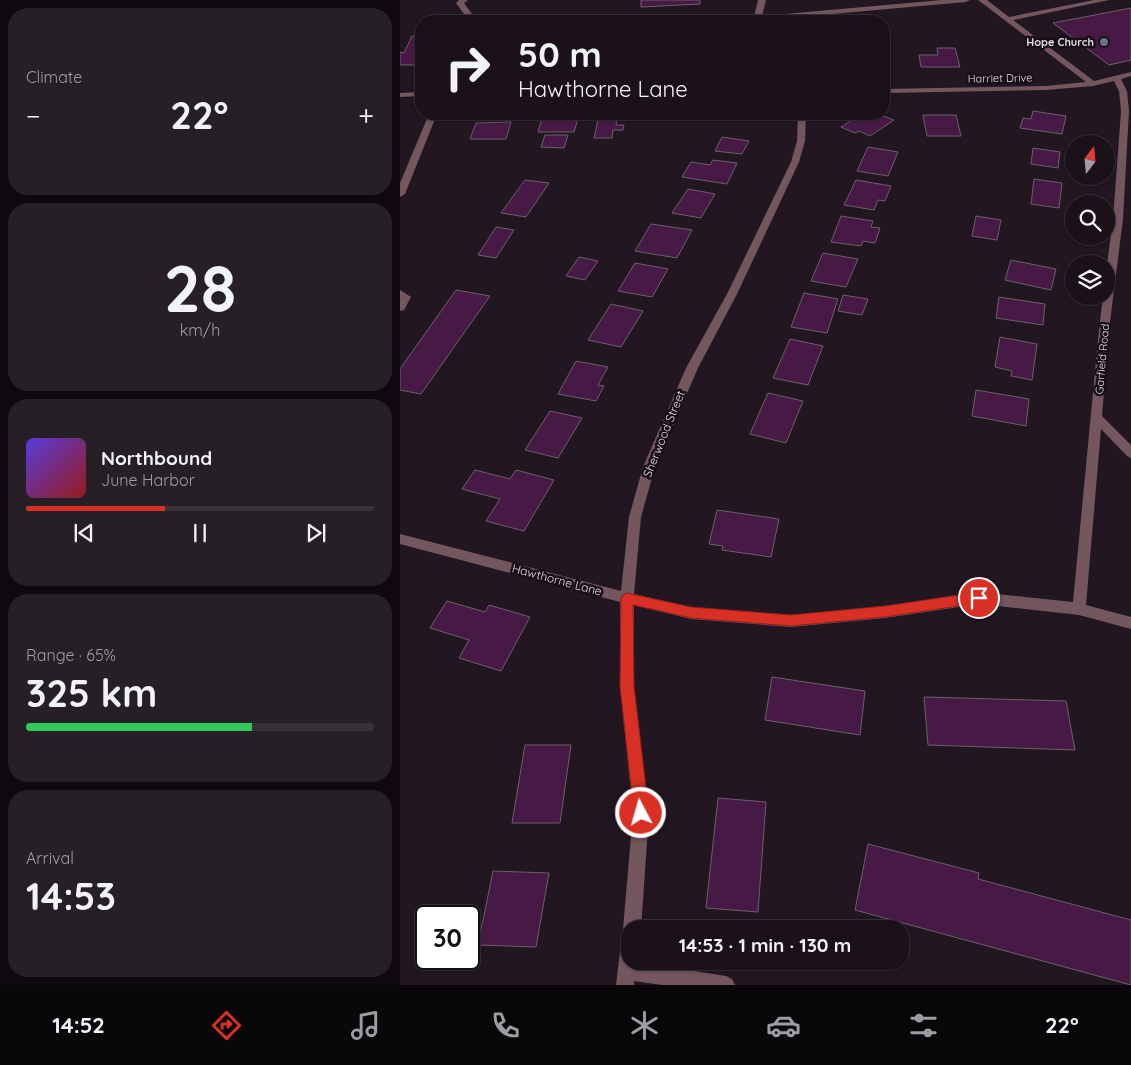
<!DOCTYPE html>
<meta charset="utf-8">
<style>
body{margin:0;font-family:Quicksand,sans-serif;background:#271f26;color:#f1f3f6;height:100vh;display:flex;flex-direction:column;font-size:19px;white-space:nowrap}
*{box-sizing:border-box;margin:0}
p{font-size:16px;color:#9f9da2}
.icon{flex:none;width:28px;height:28px;fill:none;stroke:currentColor;stroke-width:2;stroke-linecap:round;stroke-linejoin:round}
.map{position:relative;flex:1;overflow:hidden}
.details{display:flex;flex-direction:column;gap:8px;padding:8px;background:#0e090e;width:400px}
.details>*{flex:none}
.banner{position:absolute;left:15px;top:15px;width:475px;height:105px;border-radius:20px;box-shadow:0 1px 4px #0004,0 0 0 1px #383138;background:#1a1119;color:#f1f3f6;overflow:hidden}
.needle{width:32px;rotate:16deg}
.buttons{position:absolute;left:665px;top:135px;display:grid;gap:10px}
.buttons a{display:grid;place-items:center;width:50px;height:50px;border-radius:50%;background:#1a1119;box-shadow:0 1px 4px #0004,0 0 0 1px #383138;font-size:25px}
.speed{position:absolute;left:15px;top:905px;display:flex;gap:10px;font-size:25px;font-weight:700;text-align:center}
.speed>*{display:grid;place-content:center;width:65px;height:65px;border-radius:50%;background:#1a1119;box-shadow:0 1px 4px #0004,0 0 0 1px #383138;line-height:1}
.speed .limit{border:2px solid #111;border-radius:8px;background:#fff;color:#111}
.pin{position:absolute;display:grid;place-items:center;width:42px;height:42px;color:#fff;margin:-21px;border:2px solid #fff;border-radius:50%;box-shadow:0 1px 5px #0007}
.me{position:absolute;width:55px;margin:-28px;rotate:354deg;stroke-linejoin:round;filter:drop-shadow(0 0 4px #0008)}
.turn{display:flex;align-items:center;gap:18px;height:105px;padding:0 20px;font-size:22px}
.turn .icon{width:65px;height:65px;stroke-width:2.5}
.turn b{display:block;font-size:35px;line-height:42px}
.big{font-size:38px;font-weight:700;line-height:1.1}
.details .tile{flex:1;display:flex;flex-direction:column;justify-content:center;gap:8px;min-width:0;padding:0 18px;border-radius:20px;background:#271f26}
.details .dial{align-items:center;gap:0}
.dial b{font-size:65px;line-height:1}
.song{display:flex;align-items:center;gap:15px}
.cover{width:60px;height:60px;border-radius:8px;background:linear-gradient(135deg,hsl(250 70% 55%),hsl(0 70% 35%))}
.played{height:5px;border-radius:2px;background:linear-gradient(90deg,#d93025 40%,#383138 40%)}
.keys{display:flex;justify-content:space-around;direction:ltr}
.heat{display:flex;justify-content:space-between;align-items:center;font-size:28px;direction:ltr}
.charge{height:8px;border-radius:4px;background:linear-gradient(90deg,#34c759 65%,#383138 0)}
.trip{position:absolute;left:221px;top:920px;width:288px;height:50px;border-radius:20px;background:#1a1119;box-shadow:0 1px 4px #0004,0 0 0 1px #383138;font-weight:700;line-height:50px;text-align:center}
.menu{display:flex;height:80px;justify-content:space-around;align-items:center;background:#0a070a;color:#9f9da2}
.menu .icon{width:35px;height:35px}
.menu .current{color:#d93025}
.menu b{font-size:22px;color:#f1f3f6}
main{display:flex;flex:1;min-height:0}
.map>svg:first-child{display:block}
.building{fill:#471a46;stroke:#6d5f6b}
.lines{fill:none;stroke-linecap:round;stroke-linejoin:round}
.minor{fill:#74565e;fill-rule:evenodd}
.route{fill:#d93025;stroke:#8d1f18}
.worship-dot{fill:#6b7280;stroke:#180e18;stroke-width:2}
.labels{text-anchor:middle;stroke-width:5;stroke-linejoin:round;paint-order:stroke}
.far-poi-label{font-size:11px;font-weight:bold;fill:#e3dce3;stroke:#180e18;text-anchor:end}
.far-street-label{font-size:11px;fill:#e3dce3;stroke:#180e18}
.street-label{font-size:12px;fill:#e3dce3;stroke:#180e18}
</style>
<main>
<section class="details">
<div class="tile"><p>Climate</p>
<div class="heat"><a>−</a><b class="big">22°</b><a>+</a></div>
</div>
<div class="tile dial"><b>28</b><p>km/h</p></div>
<div class="tile">
<div class="song"><i class="cover"></i><div><b>Northbound</b><p>June Harbor</p></div></div>
<div class="played"></div>
<div class="keys"><svg class="icon" aria-label="previous" viewBox="0 0 24 24"><path d="M18 5L8 12l10 7zM5 5v14"/></svg><svg class="icon" aria-label="pause" viewBox="0 0 24 24"><path d="M8 5v14M16 5v14"/></svg><svg class="icon" aria-label="next" viewBox="0 0 24 24"><path d="M6 5l10 7-10 7zM19 5v14"/></svg></div>
</div>
<div class="tile"><p>Range · 65%</p><b class="big">325 km</b><div class="charge"></div></div>
<div class="tile"><p>Arrival</p><b class="big">14:53</b></div>
</section>
<div class="map">
<svg width="731" height="985" viewBox="0 0 731 985">
<rect width="100%" height="100%" fill="#221721"/>
<!-- building -->
<path class="building" d="M241,0h59v4l-59,3z
M731,8v52l-22,5 -56,-42z
M12,36h9v29h-21v-13l4,1z
M537,48h18l5,19h-39l-2,-12h19z
M633,111l33,5 -4,18 -42,-6 3,-10 8,1z
M470,114h8l16,6 -24,16 -11,-5 -4,2 -14,-6 16,-10 5,2z
M523,115h33l5,21h-34z
M142,118l36,1 -4,13h-36z
M217,119l-1,6h8l-1,5h-10l-1,8h-18l4,-18z
M111,122l-5,17h-36l6,-16z
M145,135h23l-4,13 -23,-1z
M322,137l27,4 -7,13 -27,-3z
M468,147l30,5 -10,24 -31,-5z
M633,148l27,4 -2,16 -27,-4z
M313,160l24,3 -10,21 -45,-7 9,-15 19,3z
M634,179l28,4 -3,25 -28,-4z
M125,180l24,3 -23,34 -25,-4z
M456,180l35,6 -6,15 -7,-1 -4,10 -30,-5z
M288,189l27,5 -14,24 -29,-5z
M441,216l32,5 -2,6 9,1 -5,15 -12,-2 -2,5 -30,-4z
M576,216l25,4 -4,20 -25,-4z
M251,224l41,6 -15,28 -42,-7z
M96,227l18,3 -18,28 -18,-3z
M423,253l35,6 -12,28 -35,-6z
M179,257l19,4 -13,19 -19,-4z
M611,260l45,9 -5,21 -46,-10z
M235,263l33,6 -16,28 -34,-6z
M56,290l34,6 -69,98 -21,-4v-21z
M404,293l34,6 -11,34 -36,-6z
M443,295l25,4 -6,16 -24,-4z
M599,297l46,7 -2,21 -47,-7z
M211,304l32,7 -22,36 -33,-7z
M600,337l37,7 -5,36 -21,-4 1,-5 -17,-4z
M390,339l33,7 -15,39 -35,-7z
M176,361l32,6 -10,18 6,1 -8,15 -38,-7z
M576,390l53,9 -3,27 -54,-10z
M368,393l35,8 -17,42 -36,-9z
M150,411l32,7 -24,40 -33,-8z
M75,470l35,9 6,-9 38,10 -30,51 -38,-10 14,-22 -38,-10z
M317,510l62,9 -8,38 -49,-7 1,-4 -14,-2z
M47,601l38,11 4,-7 41,12 -29,54 -42,-13 10,-18 -39,-12z
M372,677l93,14 -5,44 -95,-15z
M524,697l142,4 9,49 -147,-5z
M125,745h46l-11,78h-48z
M318,798l48,4 -8,110 -52,-4z
M468,844l111,29 -1,6 153,41v65l-276,-75z
M93,871l56,2 -13,74 -58,-2z"/>
<g class="lines">
<!-- minor -->
<path class="minor" d="M59,0h9l-4,3 13,18h-8l-13,-18z
M358,0h8l-4,16 180,-16h28l-4,2 -213,19z
M578,0h9l22,17 85,-17h15l-96,20 81,61 37,-9v4l-10,3 6,12 2,20 -6,108 -14,111 -7,86 29,29v13l-4,-2 -26,-27 -15,176 45,12v12l-52,-14 -100,-11 -94,14 -94,9 -100,-8 -57,-14v81l15,127 -8,116h-11v32l96,15 6,3 3,6h-73l-28,-4v4h-18l5,-42 3,-6 3,-1 -4,-7 10,-116 -13,-127v-84l-220,-58v-10l221,57 8,-74 14,-50 43,-99 41,-74 64,-132 6,-21 1,-27h8l-1,27 -6,21 -62,132 -39,74 -43,99 -14,50 -7,77 57,13 100,8 94,-9 94,-14 94,10 26,-272 4,-34h3v-24l7,-53 8,-108 -2,-20 -5,-10 -21,5 -47,4 -162,3v-4l162,-3 40,-4z
M21,92v4l-21,1v-4z
M29,114h8l-32,80 -5,3v-14z
M0,290l11,7 -7,13 -4,1z"/>
</g>
<!-- route -->
<path class="route" d="M579,592l5,2 1,4 -1,3 -5,2 -94,14 -94,9 -100,-8 -58,-13 1,81 15,127 -2,5 -6,2 -5,-2 -2,-5 -14,-127 1,-88 2,-3 4,-2 64,14 100,8 94,-9z"/>
<!-- markers -->
<circle class="worship-dot" cx="704" cy="42" r="5"/>
<g class="labels">
<!-- far-poi labels -->
<g class="far-poi-label">
<text x="694" y="46">Hope Church</text>
</g>
<!-- far-street labels -->
<g class="far-street-label">
<text transform="translate(600 78) rotate(-1)" y="4">Harriet Drive</text>
<text transform="translate(702 359) rotate(-85)" y="4">Garfield Road</text>
</g>
<!-- street labels -->
<g class="street-label">
<text transform="translate(264 434) rotate(-68)" y="4">Sherwood Street</text>
<text transform="translate(157 580) rotate(15)" y="4">Hawthorne Lane</text>
</g>
</g>
</svg>
<div class="buttons">
<a><svg class="needle" viewBox="-14 -14 28 28"><path d="M0-13l5 13h-10z" fill="#e53935"/><path d="M0 13l5-13h-10z" fill="#9f9da2"/></svg></a>
<a><svg class="icon" aria-label="search" viewBox="0 0 24 24"><circle cx="10" cy="10" r="6"/><path d="M15 15l6 6"/></svg></a>
<a><svg class="icon" aria-label="layers" viewBox="0 0 24 24"><path d="M12 4l9 5-9 5-9-5zM3 14l9 5 9-5"/></svg></a>
</div>
<div class="speed"><div class="limit">30</div></div>
<div class="pin" style="left:579px;top:598px;background:#d93025"><svg class="icon" aria-label="arrive" viewBox="0 0 24 24"><path d="M6 21V4h12l-3 4 3 4H6"/></svg></div>
<svg class="me" style="left:241px;top:813px" viewBox="-20 -20 40 40"><circle r="17" fill="#d93025" stroke="#fff" stroke-width="3"/><path d="M0-11L8 9 0 5-8 9z" fill="#fff"/></svg>
<div class="trip">14:53 · 1 min · 130 m</div>
<div class="banner">
<div class="turn"><svg class="icon" aria-label="right" viewBox="0 0 24 24"><path d="M7 20v-9h11M14 6l5 5-5 5"/></svg><div><b>50 m</b>Hawthorne Lane</div></div>
</div>
</div>
</main>
<nav class="menu">
<b>14:52</b>
<svg class="icon current" aria-label="directions" viewBox="0 0 24 24"><path d="M12 3l9 9-9 9-9-9zM9 14v-3h6M13 9l2 2-2 2"/></svg>
<svg class="icon" aria-label="music" viewBox="0 0 24 24"><path d="M9 18V5l10-2v13"/><circle cx="6" cy="18" r="3"/><circle cx="16" cy="16" r="3"/></svg>
<svg class="icon" aria-label="phone" viewBox="0 0 24 24"><path d="M5 4h4l2 5-3 2q2 4 5 5l2-3 5 2v4C11 20 4 13 5 4z"/></svg>
<svg class="icon" aria-label="climate" viewBox="0 0 24 24"><path d="M12 3v18M4 7l16 10M4 17L20 7"/></svg>
<svg class="icon" aria-label="car" viewBox="0 0 24 24"><path d="M5 17H2v-5l4-1 3-4h7l3 4 3 1v5h-3M9 17h6M6 11h13"/><circle cx="7" cy="17" r="2"/><circle cx="17" cy="17" r="2"/></svg>
<svg class="icon" aria-label="filters" viewBox="0 0 24 24"><path d="M4 7h16M4 17h16"/><circle cx="9" cy="7" r="2"/><circle cx="15" cy="17" r="2"/></svg>
<b>22°</b>
</nav>
